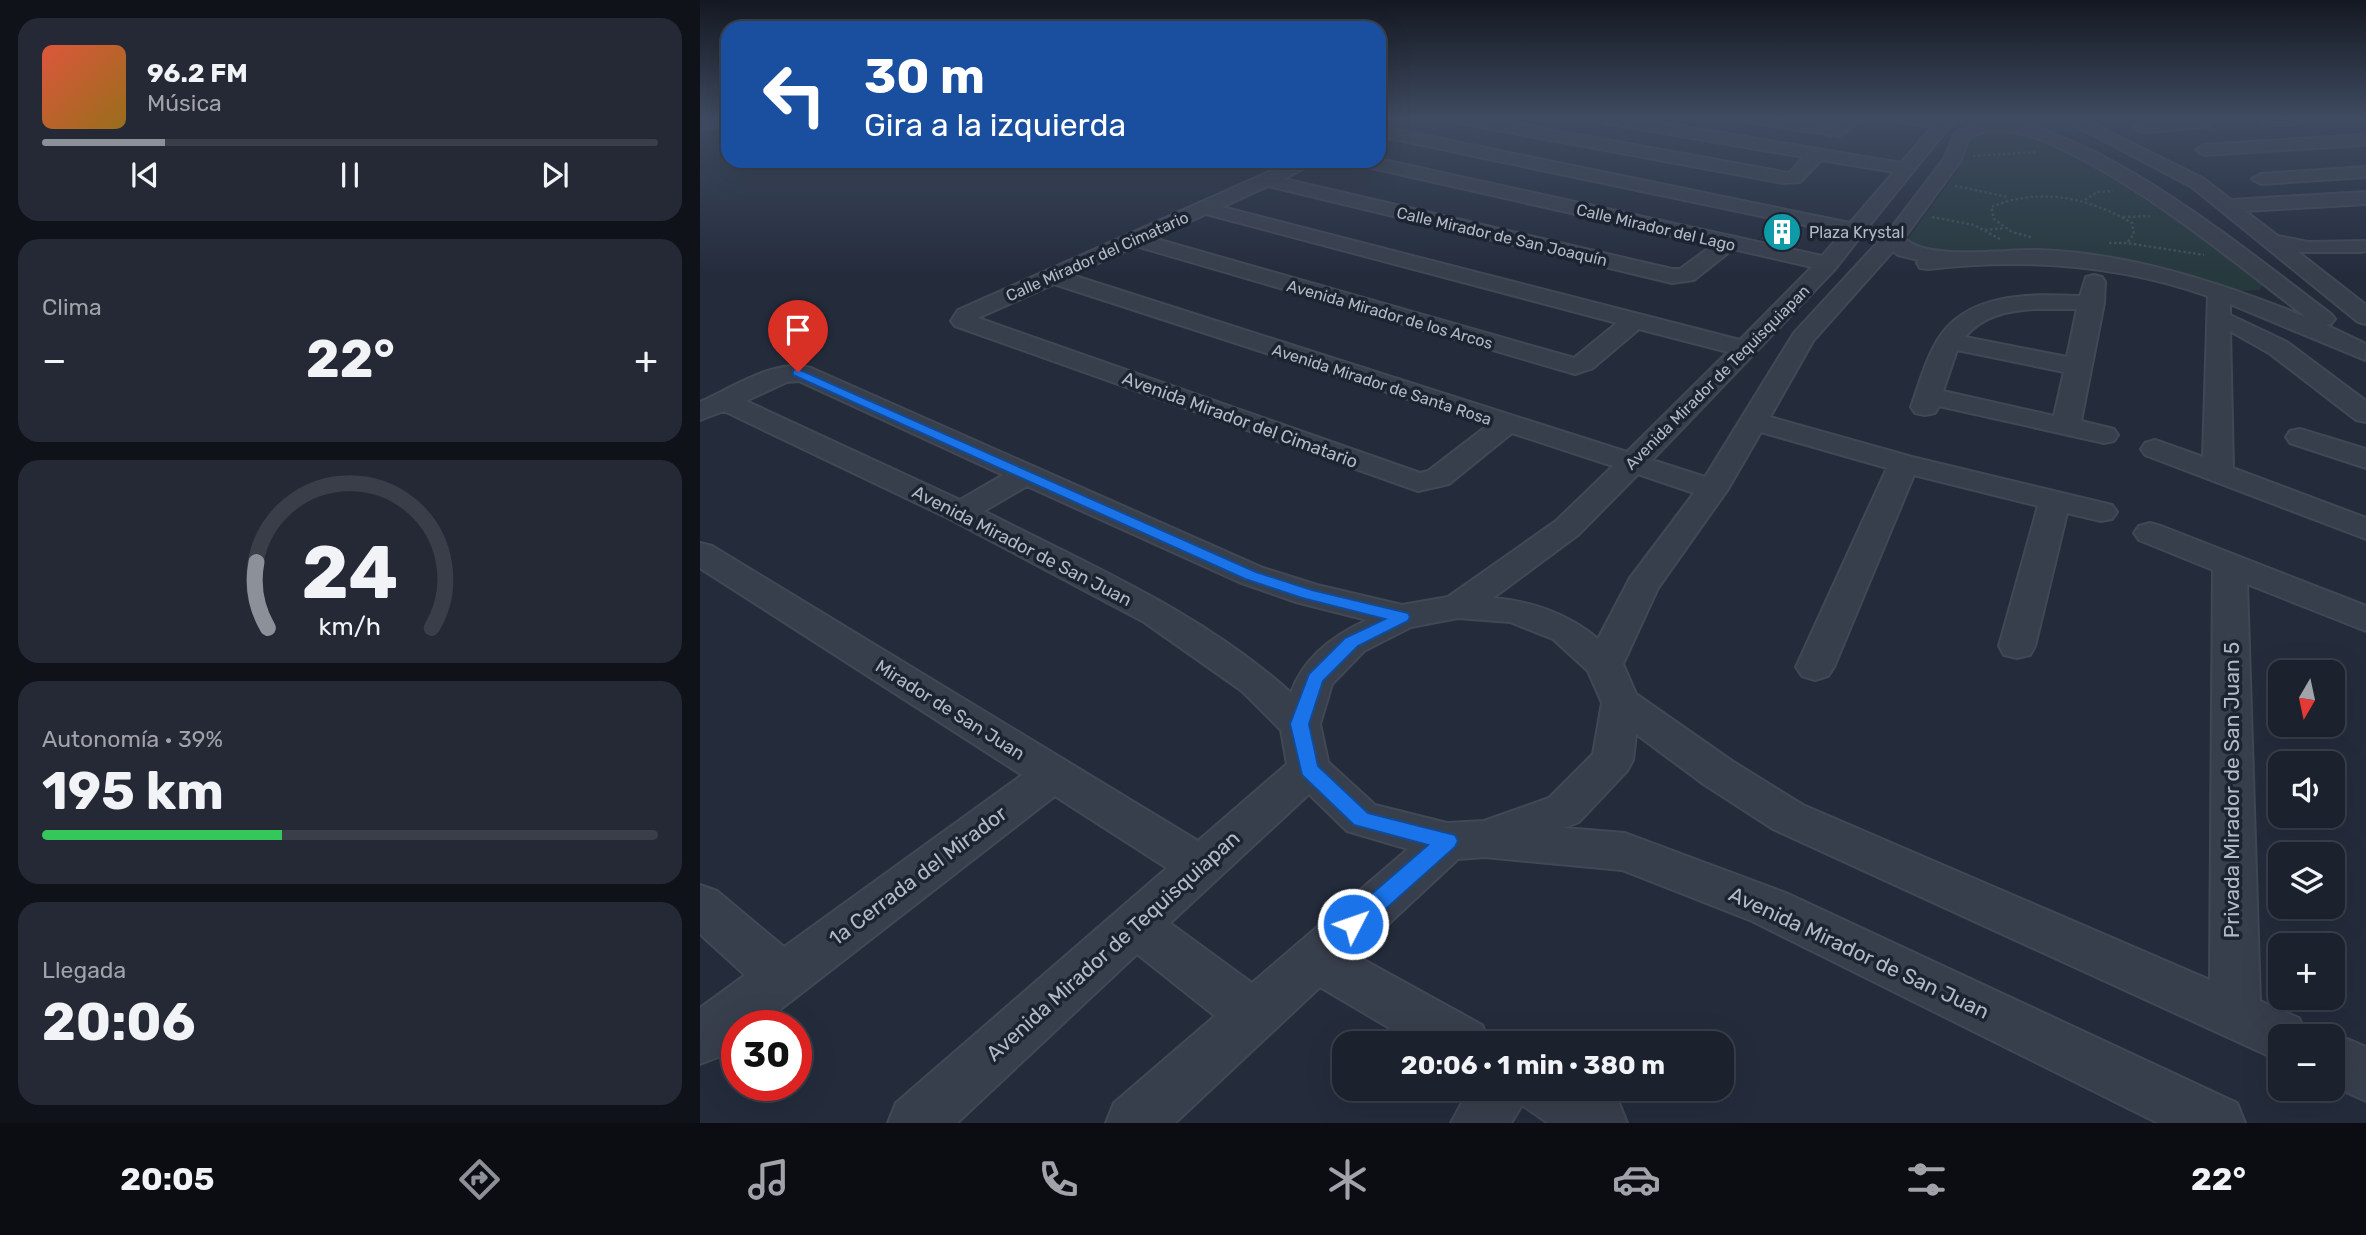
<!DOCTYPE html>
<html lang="es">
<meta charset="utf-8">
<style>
body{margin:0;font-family:Rubik,sans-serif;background:#242935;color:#f1f3f6;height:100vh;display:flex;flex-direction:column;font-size:26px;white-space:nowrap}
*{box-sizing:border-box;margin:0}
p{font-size:23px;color:#a0a3aa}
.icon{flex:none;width:38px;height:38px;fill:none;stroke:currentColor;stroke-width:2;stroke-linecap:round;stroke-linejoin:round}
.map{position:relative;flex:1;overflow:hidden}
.sheet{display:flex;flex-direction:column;gap:18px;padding:18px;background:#0f1219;width:700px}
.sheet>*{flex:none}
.hud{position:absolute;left:21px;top:21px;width:665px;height:147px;border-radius:21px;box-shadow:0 7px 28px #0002,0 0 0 2px #393e49;background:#1a4fa0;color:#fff;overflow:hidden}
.needle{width:46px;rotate:189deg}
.buttons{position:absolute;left:1568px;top:660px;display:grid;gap:14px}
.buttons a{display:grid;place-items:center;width:77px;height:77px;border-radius:14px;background:#1b212d;box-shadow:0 7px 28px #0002,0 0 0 2px #393e49;font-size:35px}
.speed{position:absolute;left:21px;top:1010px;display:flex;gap:14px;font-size:35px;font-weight:700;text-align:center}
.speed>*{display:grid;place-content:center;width:91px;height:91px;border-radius:50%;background:#1b212d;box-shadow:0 7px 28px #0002,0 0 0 2px #393e49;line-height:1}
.speed .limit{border:10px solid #d22;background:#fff;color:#111}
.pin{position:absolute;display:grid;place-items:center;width:60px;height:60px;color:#fff;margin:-72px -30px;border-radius:50% 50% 50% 0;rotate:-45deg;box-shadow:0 0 7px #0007}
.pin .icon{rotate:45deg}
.me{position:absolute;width:77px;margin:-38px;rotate:49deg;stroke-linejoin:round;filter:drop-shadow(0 0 5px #0008)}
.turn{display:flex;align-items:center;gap:24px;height:147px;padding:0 28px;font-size:32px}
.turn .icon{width:91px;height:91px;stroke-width:2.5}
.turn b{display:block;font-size:49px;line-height:60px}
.big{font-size:52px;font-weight:700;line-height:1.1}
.sheet .tile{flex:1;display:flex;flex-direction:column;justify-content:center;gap:10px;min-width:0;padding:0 24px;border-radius:21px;background:#242935}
.sheet .dial{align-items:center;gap:0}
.dial svg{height:182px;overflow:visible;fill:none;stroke:#393e49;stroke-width:7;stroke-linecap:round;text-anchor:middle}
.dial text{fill:#f1f3f6;stroke:none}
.song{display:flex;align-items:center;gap:21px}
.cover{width:84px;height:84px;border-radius:10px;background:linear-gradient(135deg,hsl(10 70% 55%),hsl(40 70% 35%))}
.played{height:7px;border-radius:4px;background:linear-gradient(90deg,#8c9099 20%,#393e49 20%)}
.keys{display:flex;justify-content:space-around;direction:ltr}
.heat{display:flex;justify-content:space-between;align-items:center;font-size:38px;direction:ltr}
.charge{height:10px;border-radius:5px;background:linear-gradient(90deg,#34c759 39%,#393e49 0)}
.trip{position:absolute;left:632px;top:1031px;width:402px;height:70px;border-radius:21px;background:#1b212d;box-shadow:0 7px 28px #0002,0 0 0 2px #393e49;font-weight:700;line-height:70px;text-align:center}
.tab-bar{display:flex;height:112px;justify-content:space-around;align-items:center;background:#0b0d12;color:#a0a3aa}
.tab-bar .icon{width:49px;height:49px}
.tab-bar .selected{color:#8c9099}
.tab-bar b{font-size:32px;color:#f1f3f6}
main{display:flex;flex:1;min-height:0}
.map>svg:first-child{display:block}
.green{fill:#26393d}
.building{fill:#364052;stroke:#1f2633;stroke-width:2}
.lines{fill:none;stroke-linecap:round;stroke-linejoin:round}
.minor-casing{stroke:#414855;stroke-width:4}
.path{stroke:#3f5255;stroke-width:2.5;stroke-dasharray:2.5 2.5;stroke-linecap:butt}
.minor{fill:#383f4c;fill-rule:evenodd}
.route{fill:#1a73e8;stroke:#114b97;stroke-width:2}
.labels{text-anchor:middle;stroke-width:7;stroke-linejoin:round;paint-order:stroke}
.far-street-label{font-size:16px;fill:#b3bac7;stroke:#1d2431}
.far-poi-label{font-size:16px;fill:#b3bac7;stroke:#1d2431;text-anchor:start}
.street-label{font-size:18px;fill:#b3bac7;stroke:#1d2431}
.near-street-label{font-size:21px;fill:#b3bac7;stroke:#1d2431}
</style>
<main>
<section class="sheet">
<div class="tile">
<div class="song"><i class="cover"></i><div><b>96.2 FM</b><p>Música</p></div></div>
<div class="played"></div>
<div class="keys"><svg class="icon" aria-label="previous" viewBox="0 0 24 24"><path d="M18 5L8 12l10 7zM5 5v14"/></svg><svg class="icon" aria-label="pause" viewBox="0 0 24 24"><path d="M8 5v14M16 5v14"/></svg><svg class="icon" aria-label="next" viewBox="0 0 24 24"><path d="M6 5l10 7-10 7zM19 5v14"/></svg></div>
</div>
<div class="tile"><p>Clima</p>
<div class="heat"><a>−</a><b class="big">22°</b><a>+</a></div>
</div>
<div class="tile dial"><svg viewBox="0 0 100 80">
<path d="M14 69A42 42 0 1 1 86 69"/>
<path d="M14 69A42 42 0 0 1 9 40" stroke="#8c9099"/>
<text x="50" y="56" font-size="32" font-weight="700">24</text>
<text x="50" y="72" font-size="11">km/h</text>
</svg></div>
<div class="tile"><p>Autonomía · 39%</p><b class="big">195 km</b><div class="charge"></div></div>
<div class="tile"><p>Llegada</p><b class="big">20:06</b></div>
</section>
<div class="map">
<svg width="1666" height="1123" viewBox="0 0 1666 1123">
<rect width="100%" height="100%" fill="#242c3c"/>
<!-- green -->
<path class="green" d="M1283,118h76l24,10 -1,5 -30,1z
M1300,131l24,2 25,6 125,79 90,66 -5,6 -21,1 -120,-27 -182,-7 -33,-11 52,-72 16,-35 9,-5z"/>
<!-- building -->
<path class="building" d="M1076,222l26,5 -16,18 -27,-6z"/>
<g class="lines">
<defs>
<path id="minor" d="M28,118v8l-28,3v-10z
M752,118h33l304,55 15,-16 -199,-34 -8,-5h36l268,45 31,-36 -34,-6 -2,-3h60l-88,109 21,4 55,-72 11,-26 23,-10v-5c110,0 266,131 353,196l4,5 -4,5 -5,1 40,19 -1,16 -135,-56v11l57,27 79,59v21l-10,-2 -87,-67 -39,-22 3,137 133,50v21l-221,-84 -4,-6 4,-6 10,-3 48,17 5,-161c-91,-32 -185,-38 -280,-27l-8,-1 -3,-5 2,-3 -21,-5 -5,-4 -80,90 -43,76 142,40 200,48 5,7 -5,7 -11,2 -34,-8 -32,133 -5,9 -13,3 -13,-3 -5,-9 39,-140 -124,-31 -80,192 -6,9 -13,4 -13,-4 -6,-9 91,-199 -126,-36 -33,57 -70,99 -35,76 13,30 96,67 71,44 407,175 3,-410 -74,-30 -5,-7 5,-7 11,-3 11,3 205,80v25l-119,-47 13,417 39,17 8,18h-27v25l-507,-232 -71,-46 -66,-49 -3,26 -6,11 -48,51 -15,6 61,5 161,60 451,210 8,20h-87l-406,-202 -130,-51 -137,-13 -27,2 -103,96 127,70 8,18h-75l-95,-56 -145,136h-69l8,-20 101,-87 -78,-62 -180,169h-69l8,-20 271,-235 -112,-72 -296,230h-22v17l-19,14 -18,7v-56l45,-33 -45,-41v-49l17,6 67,56 238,-172 -322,-207v-25l12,3 486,295 89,-77 -6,-34 -39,-39 -98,-69 -194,-103 -226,-108 -24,9v-18c32,-14 75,-44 111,-34l452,200 54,17 85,20 46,-8 108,-76 57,-55 -101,-33 -63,51 -31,7 -463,-165 -4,-5 7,-11 336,-149h23l-33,18 388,90h8l33,-24 -350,-79 -9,-5 25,-2 443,97 20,-23 -463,-97v-10l471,97 44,-51 -73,-12 -21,22 -17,1 -323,-60zM1305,130c14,4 29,6 42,12 95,43 177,112 259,175 -85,-34 -176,-64 -268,-67 -33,-1 -112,11 -134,-12l57,-78 7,-21 12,-6zM568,186l404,97 22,-3 39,-31 79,18 -72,73 -518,-133zM506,214l411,109 -43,35 -421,-120zM1160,237l19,4 -85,92 -89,144 -53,-17 183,-191zM436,246l439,128 18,-6 46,-39 89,23 -101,100 -555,-177zM354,284l434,141 -60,46 -8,2 -442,-155zM99,381l204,94 -43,25 -214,-99 41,-19zM938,474l56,19 -64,85 -32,61c-29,-25 -67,-38 -105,-41l85,-63zM327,486l212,96 57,20 71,18c-33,15 -64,38 -76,73 -88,-80 -202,-128 -307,-182zM758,618l52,4 43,17 35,32 14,32 -9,51 -44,44 -65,23 -37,2 -72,-18 -47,-43 -8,-38 12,-40 32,-33 47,-24zM609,794l38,37 61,18 -156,134 -82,-60z
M1045,118h39l52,8 11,-8h18l-26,18 -86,-13z
M1361,118h20l123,61 27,21 135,-8v12l-121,7 33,25 30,6 58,-1v10l-4,1h-64l68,53v19l-8,-2 -166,-135z
M1565,118h42c-9,8 -30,8 -42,5z
M1504,119l6,2 2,3 -2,3 -69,5 -8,-5 8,-5z
M1664,135v10l-160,10 -8,-5 8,-5z
M1666,167v10l-105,7 -9,-5 9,-5z
M1394,275l8,2 3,5 -1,21 -23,118 33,8 4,6 -4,6 -10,2 -165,-37 -4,7 -10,2 -10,-2 -4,-6c8,-22 14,-46 26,-66 29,-49 93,-47 143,-45l6,-19zM1334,309h43l-10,48 -102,-20c18,-22 43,-26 69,-28zM1257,350l107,22 -10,44 -111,-25z
M1600,429l66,20v19l-76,-25 -4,-6 4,-6z
M1633,1033l33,14v54l-33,-15v-50h-7z
M770,1088h124l25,15 8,20h-79l-26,-18 -11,18h-60z"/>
</defs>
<!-- minor casing -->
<use href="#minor" class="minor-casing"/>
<!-- path -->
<path class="path" d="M1273,156l64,-4
M1255,186l53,11
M1385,200l12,-8 16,-1
M1232,217l42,8 26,14
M1423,217l27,-1
M1285,230l19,-2
M1331,237l-19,-5 -18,-13 -3,-12c49,-20 96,-10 141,16l2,11 -7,9
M1409,243h18l77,12"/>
<!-- minor -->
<use href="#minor" class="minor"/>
</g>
<!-- sky -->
<linearGradient id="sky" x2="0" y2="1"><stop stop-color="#141821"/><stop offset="0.43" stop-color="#3f4b61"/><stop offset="1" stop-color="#3f4b61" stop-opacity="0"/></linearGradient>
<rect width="1666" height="275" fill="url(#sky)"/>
<!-- route -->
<path class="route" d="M98,369l458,203 56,18 96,23 2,4 -2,4 -50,25 -35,35 -14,43 9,42 50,47 87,22 3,6 -3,6 -94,84 -8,3 -8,-3 -3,-7 3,-7 83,-72 -74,-20 -52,-50 -12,-51 19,-50 36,-36 40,-19 -83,-21 -57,-19 -452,-204v-5z"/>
<!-- icons -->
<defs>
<symbol id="building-disc" viewBox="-11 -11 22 22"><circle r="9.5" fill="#0f9aa8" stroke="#1d2431"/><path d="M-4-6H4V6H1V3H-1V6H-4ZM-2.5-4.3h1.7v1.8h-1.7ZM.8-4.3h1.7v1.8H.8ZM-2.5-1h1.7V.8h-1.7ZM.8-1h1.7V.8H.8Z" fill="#fff"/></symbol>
</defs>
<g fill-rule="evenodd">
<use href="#building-disc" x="1060" y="210" width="44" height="44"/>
</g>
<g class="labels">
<!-- far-street labels -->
<g class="far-street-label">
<text transform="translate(956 227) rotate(13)" y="6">Calle Mirador del Lago</text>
<text transform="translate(802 236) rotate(13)" y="6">Calle Mirador de San Joaquín</text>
<text transform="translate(397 256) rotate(-24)" y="6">Calle Mirador del Cimatario</text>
<text transform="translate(690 314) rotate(16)" y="6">Avenida Mirador de los Arcos</text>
<text transform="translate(1017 377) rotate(-45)" y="6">Avenida Mirador de Tequisquiapan</text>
<text transform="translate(682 384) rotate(18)" y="6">Avenida Mirador de Santa Rosa</text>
</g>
<!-- far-poi labels -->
<g class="far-poi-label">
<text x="1109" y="238">Plaza Krystal</text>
</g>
<!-- street labels -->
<g class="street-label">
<text transform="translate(540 420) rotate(20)" y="6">Avenida Mirador del Cimatario</text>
<text transform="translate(322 546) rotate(27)" y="6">Avenida Mirador de San Juan</text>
<text transform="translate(250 710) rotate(32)" y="6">Mirador de San Juan</text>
</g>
<!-- near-street labels -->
<g class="near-street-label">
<text transform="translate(1532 790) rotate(-90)" y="7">Privada Mirador de San Juan 5</text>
<text transform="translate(218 876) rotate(-37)" y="7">1a Cerrada del Mirador</text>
<text transform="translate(413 946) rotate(-42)" y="7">Avenida Mirador de Tequisquiapan</text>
<text transform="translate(1159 953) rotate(25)" y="7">Avenida Mirador de San Juan</text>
</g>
</g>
</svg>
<div class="buttons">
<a><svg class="needle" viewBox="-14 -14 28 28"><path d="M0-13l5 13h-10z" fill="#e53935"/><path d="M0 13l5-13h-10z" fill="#a0a3aa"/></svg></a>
<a><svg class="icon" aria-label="sound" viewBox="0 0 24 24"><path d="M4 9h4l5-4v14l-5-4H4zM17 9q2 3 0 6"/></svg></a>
<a><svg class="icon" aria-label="layers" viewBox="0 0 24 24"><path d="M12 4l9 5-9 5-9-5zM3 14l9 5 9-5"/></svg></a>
<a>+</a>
<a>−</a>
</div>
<div class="speed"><div class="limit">30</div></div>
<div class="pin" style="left:98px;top:372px;background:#d93025"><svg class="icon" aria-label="arrive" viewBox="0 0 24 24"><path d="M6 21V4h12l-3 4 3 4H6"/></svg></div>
<svg class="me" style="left:653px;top:924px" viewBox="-20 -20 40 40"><circle r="17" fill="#1a73e8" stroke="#fff" stroke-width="3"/><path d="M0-11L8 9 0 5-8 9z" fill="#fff"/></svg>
<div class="trip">20:06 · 1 min · 380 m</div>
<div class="hud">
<div class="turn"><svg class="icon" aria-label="left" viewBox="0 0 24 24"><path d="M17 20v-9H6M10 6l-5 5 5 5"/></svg><div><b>30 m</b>Gira a la izquierda</div></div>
</div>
</div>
</main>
<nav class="tab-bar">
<b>20:05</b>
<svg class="icon selected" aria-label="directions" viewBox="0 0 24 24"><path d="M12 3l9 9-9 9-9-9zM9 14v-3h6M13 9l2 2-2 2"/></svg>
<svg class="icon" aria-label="music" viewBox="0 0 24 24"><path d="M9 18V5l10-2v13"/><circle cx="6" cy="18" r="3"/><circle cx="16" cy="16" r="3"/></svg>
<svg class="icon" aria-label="phone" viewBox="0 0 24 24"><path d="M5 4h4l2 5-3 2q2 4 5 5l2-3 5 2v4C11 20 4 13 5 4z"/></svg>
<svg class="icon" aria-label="climate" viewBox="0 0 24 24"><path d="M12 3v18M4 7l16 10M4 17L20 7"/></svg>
<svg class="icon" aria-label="car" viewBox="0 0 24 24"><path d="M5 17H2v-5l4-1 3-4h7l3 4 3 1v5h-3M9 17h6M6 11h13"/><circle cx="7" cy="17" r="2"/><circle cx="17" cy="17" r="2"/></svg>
<svg class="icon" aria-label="filters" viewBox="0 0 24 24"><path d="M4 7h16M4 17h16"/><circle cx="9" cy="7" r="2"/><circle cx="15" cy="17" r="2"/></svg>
<b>22°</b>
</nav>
